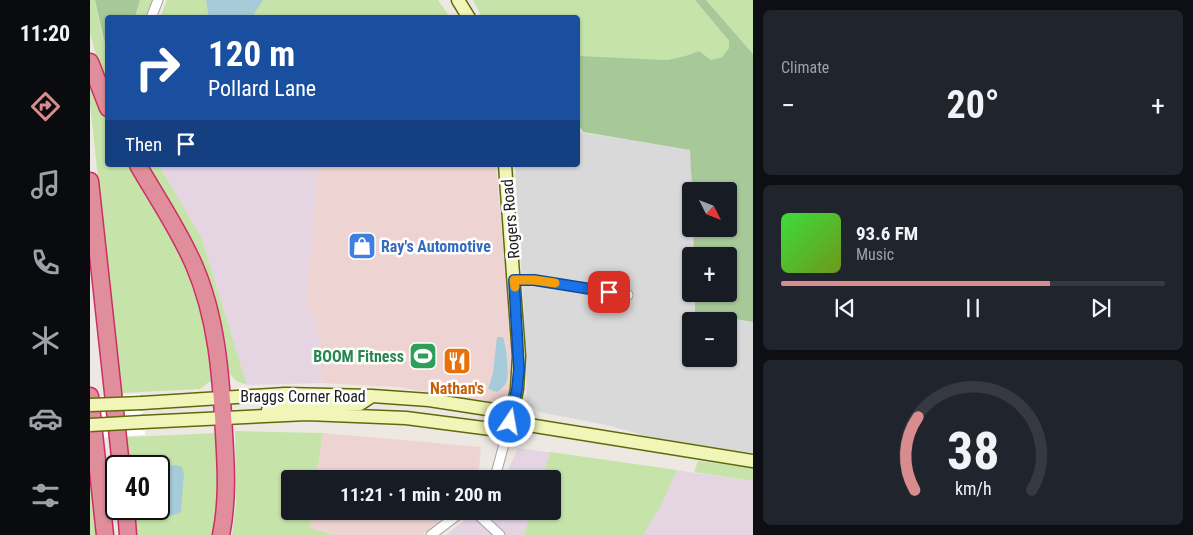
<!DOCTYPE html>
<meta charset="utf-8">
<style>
body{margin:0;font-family:"Roboto Condensed",sans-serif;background:#20242c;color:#f1f3f6;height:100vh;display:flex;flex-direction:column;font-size:19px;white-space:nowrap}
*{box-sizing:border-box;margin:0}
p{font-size:16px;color:#9ea1a6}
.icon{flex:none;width:28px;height:28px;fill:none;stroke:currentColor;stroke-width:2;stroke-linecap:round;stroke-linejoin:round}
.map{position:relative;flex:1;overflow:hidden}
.drawer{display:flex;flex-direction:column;gap:10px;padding:10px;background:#0d0f14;width:440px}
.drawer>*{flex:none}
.hud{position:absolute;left:15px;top:15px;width:475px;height:152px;border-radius:5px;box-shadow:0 1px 4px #0004;background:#1a4fa0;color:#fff;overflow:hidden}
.needle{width:32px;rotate:132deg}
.fabs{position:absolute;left:592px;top:182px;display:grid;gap:10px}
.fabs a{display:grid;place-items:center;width:55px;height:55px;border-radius:5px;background:#171b24;box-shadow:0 1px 4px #0004;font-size:25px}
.speed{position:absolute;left:15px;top:455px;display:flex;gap:10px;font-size:25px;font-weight:700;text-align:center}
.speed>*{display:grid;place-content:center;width:65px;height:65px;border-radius:50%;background:#171b24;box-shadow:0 1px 4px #0004;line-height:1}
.speed .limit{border:2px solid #111;border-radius:8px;background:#fff;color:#111}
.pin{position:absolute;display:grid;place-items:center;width:42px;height:42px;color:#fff;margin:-21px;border-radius:10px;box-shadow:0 2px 8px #0006}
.me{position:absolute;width:55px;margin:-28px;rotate:12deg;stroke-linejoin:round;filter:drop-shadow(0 0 4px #0008)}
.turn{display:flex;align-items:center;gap:18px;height:105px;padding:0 20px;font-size:22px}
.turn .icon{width:65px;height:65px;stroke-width:2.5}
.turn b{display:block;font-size:35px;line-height:42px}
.then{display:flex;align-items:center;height:48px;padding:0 20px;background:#0003;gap:10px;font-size:19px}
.big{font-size:38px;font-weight:700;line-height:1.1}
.drawer .widget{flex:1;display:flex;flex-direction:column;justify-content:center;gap:8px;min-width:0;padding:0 18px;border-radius:8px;background:#20242c}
.drawer .dial{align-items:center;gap:0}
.dial svg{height:130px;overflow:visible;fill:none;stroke:#363941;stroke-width:7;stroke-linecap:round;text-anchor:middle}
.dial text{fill:#f1f3f6;stroke:none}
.song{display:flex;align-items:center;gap:15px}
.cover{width:60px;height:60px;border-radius:8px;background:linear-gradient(135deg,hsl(120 70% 55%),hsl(80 70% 35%))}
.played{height:5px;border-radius:2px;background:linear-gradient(90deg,#d98c8d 70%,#363941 70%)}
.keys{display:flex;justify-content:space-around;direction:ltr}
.heat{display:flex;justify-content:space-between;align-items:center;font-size:28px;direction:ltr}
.trip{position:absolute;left:191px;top:470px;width:280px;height:50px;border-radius:5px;background:#171b24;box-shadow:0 1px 4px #0004;font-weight:700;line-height:50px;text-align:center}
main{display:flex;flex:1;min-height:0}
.menu{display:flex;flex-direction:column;width:90px;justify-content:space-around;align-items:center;background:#090b0e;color:#9ea1a6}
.menu .icon{width:35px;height:35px}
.menu .on{color:#d98c8d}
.menu b{font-size:22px;color:#f1f3f6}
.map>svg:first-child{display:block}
.residential{fill:#dad9d9;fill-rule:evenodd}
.commercial{fill:#edd3d2}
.industrial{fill:#e5d4e2}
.grass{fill:#c6e4aa}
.forest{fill:#a7c999}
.water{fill:#a5ccd8}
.pier{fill:#fff}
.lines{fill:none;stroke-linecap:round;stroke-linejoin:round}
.street-casing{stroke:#a3a3a3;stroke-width:11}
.secondary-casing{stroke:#5f6a0b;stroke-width:15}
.highway-casing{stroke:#cb2f63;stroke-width:19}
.street{stroke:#fff;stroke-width:9}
.secondary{stroke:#f1f5b8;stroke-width:12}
.highway{stroke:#e08e9c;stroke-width:16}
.secondary-bridge-casing{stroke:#5f6a0b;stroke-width:15;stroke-linecap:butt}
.secondary-bridge{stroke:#f1f5b8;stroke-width:12}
.route-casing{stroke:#114b97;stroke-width:12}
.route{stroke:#1a73e8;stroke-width:9}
.slow{stroke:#f59e0b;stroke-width:9}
.labels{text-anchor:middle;stroke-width:5;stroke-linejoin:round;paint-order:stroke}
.street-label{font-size:16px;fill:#1c1c1c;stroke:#fff}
.shop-label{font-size:16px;font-weight:bold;fill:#366cbe;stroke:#fff;text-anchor:start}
.leisure-label{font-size:16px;font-weight:bold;fill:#27864d;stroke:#fff;text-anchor:end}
.food-label{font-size:16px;font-weight:bold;fill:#c56008;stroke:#fff}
</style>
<main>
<nav class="menu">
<b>11:20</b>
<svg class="icon on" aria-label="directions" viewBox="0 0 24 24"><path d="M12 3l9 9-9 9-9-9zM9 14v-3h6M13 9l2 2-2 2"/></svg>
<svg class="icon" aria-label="music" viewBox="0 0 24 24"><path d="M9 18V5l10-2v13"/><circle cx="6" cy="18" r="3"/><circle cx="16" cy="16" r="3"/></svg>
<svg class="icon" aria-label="phone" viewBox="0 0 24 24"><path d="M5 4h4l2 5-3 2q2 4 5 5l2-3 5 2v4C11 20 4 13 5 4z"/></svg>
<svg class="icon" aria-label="climate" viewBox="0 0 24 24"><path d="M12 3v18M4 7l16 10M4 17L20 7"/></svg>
<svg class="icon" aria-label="car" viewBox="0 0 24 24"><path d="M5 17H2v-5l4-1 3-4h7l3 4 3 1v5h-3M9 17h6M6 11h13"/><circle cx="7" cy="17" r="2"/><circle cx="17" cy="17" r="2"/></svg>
<svg class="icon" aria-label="filters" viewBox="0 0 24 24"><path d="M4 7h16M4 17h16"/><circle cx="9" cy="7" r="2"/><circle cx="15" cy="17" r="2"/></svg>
</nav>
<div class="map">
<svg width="663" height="535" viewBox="0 0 663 535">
<rect width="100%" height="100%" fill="#ede9e2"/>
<!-- residential -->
<path class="residential" d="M488,132l113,18v79h2l1,27h-3v38h4l1,18 57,10v131l-87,-11 -55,-16 -72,-14 -12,-8 -3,-93 -9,-146h63zM601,321h38v38h-38z"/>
<!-- commercial -->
<path class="commercial" d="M228,165h178l17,197 -2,30 -6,7 -12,3 -96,-15 -76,-4 -3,-54 -12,-24z
M233,433l158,14 -3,32h-162z
M222,511h140l-30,24h-88l-24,-7z"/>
<!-- industrial -->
<path class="industrial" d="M69,165h159l-12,140 12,24 3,54 -74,2 -45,-146z
M428,448l235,33v54h-307l30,-24h76v-32h-48z"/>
<!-- grass -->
<path class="grass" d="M0,0h5l8,41 4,-1v52l-5,-14 -12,-45z
M50,0h14l-7,17 -12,1z
M77,0h271l12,17 -290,1z
M383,0h222l34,41v7l-7,9 -11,3 -12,-9 -14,5 -18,4 -83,-3 -6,-1v-38l-96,-1z
M616,0h47v54z
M0,78l17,37 1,50h26l41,75 24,52 16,90h-6l-9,7 -79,4 -31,-289z
M59,165h10l43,74 45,146 -11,-4 -7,-8 -3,-29 -16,-57 -13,-36z
M145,431l88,2 -7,46h-26v32h22l-2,17 24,7h-102l4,-32z
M129,433l3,50 -7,52h-78l-3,-26h25v-43h-30l-3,-29z
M460,452l127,18 -17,37 -17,28h-119l8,-24h20v-32h-10z
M0,458l8,77h-8z
M608,461l55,7v13l-59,-9z"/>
<!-- forest -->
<path class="forest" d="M5,0h45l-5,17 -27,1 -1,22 -3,1z
M605,0h11l47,54v268l-58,-10v-18h34v-38h-35l-1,-27h36v-38h-37l-2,-41 -107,-18 -5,-9v-67l89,4 18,-4 14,-5 12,9 11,-3 7,-9v-7z"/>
<!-- water -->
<path class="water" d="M116,0h57l-11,17 -43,1z
M407,337h6c3,8 7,38 3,46 -2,4 -6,7 -9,9l-9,-3 5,-16z
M86,465l6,2 2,6 -3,39 -3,2 -21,4 -3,-9h5v-42z"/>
<!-- pier -->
<path class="pier" d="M51,394l4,41 -55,3v-41z"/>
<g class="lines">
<defs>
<path id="street" d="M61,18l7,-18
M424,280h20l94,15
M403,479l4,-9 13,-48
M384,511l26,24
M341,535l32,-24"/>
<path id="secondary" d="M368,0l11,18
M415,165l14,191 -2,33 -7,33
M52,403l143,-9 87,2 57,4 65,10 16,12 243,39
M178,410l24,-5 68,-1 12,-8
M53,422l164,-8 99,4 85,11 19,-7"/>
<path id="highway" d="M0,62l18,46
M48,165c19,33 41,65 56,100 23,53 27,111 30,168 2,34 4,68 -3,102
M0,181l31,285
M0,396l15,139
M36,509l2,26"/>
</defs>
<!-- street casing -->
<use href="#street" class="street-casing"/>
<!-- secondary casing -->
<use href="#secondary" class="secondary-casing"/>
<!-- highway casing -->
<use href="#highway" class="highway-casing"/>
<!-- street -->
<use href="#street" class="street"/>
<!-- secondary -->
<use href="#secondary" class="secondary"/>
<!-- highway -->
<use href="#highway" class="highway"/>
<defs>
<path id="secondary-bridge" d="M0,405l52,-2
M0,425l53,-3"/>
</defs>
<!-- secondary-bridge casing -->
<use href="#secondary-bridge" class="secondary-bridge-casing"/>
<!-- secondary-bridge -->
<use href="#secondary-bridge" class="secondary-bridge"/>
</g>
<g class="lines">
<defs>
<path id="route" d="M420,422l7,-33 2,-20 -5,-89h20l75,12"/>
</defs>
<!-- route casing -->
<use href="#route" class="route-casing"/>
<!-- route -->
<use href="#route" class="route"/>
<!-- slow -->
<path class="slow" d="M425,287l-1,-7h20l21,3"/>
</g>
<!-- icons -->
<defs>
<symbol id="shop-square" viewBox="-11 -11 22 22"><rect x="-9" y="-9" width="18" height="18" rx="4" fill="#3f7fe0" stroke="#fff"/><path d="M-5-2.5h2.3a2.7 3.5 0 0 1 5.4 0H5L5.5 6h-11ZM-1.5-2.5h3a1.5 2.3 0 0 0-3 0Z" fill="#fff"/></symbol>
<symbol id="stadium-square" viewBox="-11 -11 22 22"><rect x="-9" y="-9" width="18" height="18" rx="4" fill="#2e9e5b" stroke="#fff"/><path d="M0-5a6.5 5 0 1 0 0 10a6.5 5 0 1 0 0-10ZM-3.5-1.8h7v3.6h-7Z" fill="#fff"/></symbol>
<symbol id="restaurant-square" viewBox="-11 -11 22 22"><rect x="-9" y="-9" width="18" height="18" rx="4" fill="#e8710a" stroke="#fff"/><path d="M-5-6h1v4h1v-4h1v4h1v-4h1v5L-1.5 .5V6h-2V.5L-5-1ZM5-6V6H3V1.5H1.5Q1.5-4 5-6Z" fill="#fff"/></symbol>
</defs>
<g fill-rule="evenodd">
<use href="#shop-square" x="256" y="230" width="32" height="32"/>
<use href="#stadium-square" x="317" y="340" width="32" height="32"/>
<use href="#restaurant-square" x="351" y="345" width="32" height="32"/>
</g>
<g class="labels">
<!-- street labels -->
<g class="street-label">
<text transform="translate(420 219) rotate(-95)" y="6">Rogers Road</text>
<text x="213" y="402">Braggs Corner Road</text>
</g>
<!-- shop labels -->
<g class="shop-label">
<text x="291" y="252">Ray's Automotive</text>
</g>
<!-- leisure labels -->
<g class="leisure-label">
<text x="314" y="362">BOOM Fitness</text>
</g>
<!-- food labels -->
<g class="food-label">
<text x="367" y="394">Nathan's</text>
</g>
</g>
</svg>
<div class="fabs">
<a><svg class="needle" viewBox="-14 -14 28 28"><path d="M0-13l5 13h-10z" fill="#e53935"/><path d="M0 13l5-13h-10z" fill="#9ea1a6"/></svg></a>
<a>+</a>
<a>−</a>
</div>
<div class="speed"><div class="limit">40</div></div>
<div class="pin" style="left:519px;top:292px;background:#d93025"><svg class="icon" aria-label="arrive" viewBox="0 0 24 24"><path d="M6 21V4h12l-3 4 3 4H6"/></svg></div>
<svg class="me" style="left:420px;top:422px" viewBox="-20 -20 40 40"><circle r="17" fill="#1a73e8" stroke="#fff" stroke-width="3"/><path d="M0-11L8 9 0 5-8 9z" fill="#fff"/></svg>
<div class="trip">11:21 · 1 min · 200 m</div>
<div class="hud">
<div class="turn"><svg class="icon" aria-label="right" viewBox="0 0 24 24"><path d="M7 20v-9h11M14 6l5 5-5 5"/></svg><div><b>120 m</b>Pollard Lane</div></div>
<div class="then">Then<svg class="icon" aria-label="arrive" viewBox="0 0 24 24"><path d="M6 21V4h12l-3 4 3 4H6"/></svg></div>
</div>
</div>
<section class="drawer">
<div class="widget"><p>Climate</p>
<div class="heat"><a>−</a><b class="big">20°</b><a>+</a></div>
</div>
<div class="widget">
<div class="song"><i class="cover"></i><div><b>93.6 FM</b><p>Music</p></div></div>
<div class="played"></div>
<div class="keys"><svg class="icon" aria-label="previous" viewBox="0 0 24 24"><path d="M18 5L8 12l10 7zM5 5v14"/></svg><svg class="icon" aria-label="pause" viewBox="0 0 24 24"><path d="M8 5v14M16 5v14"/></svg><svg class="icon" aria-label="next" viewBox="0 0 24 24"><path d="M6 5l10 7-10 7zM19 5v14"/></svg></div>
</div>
<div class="widget dial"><svg viewBox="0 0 100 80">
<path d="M14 69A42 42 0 1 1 86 69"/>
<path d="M14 69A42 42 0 0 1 16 24" stroke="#d98c8d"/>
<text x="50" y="56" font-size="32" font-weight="700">38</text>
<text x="50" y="72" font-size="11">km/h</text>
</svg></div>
</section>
</main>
